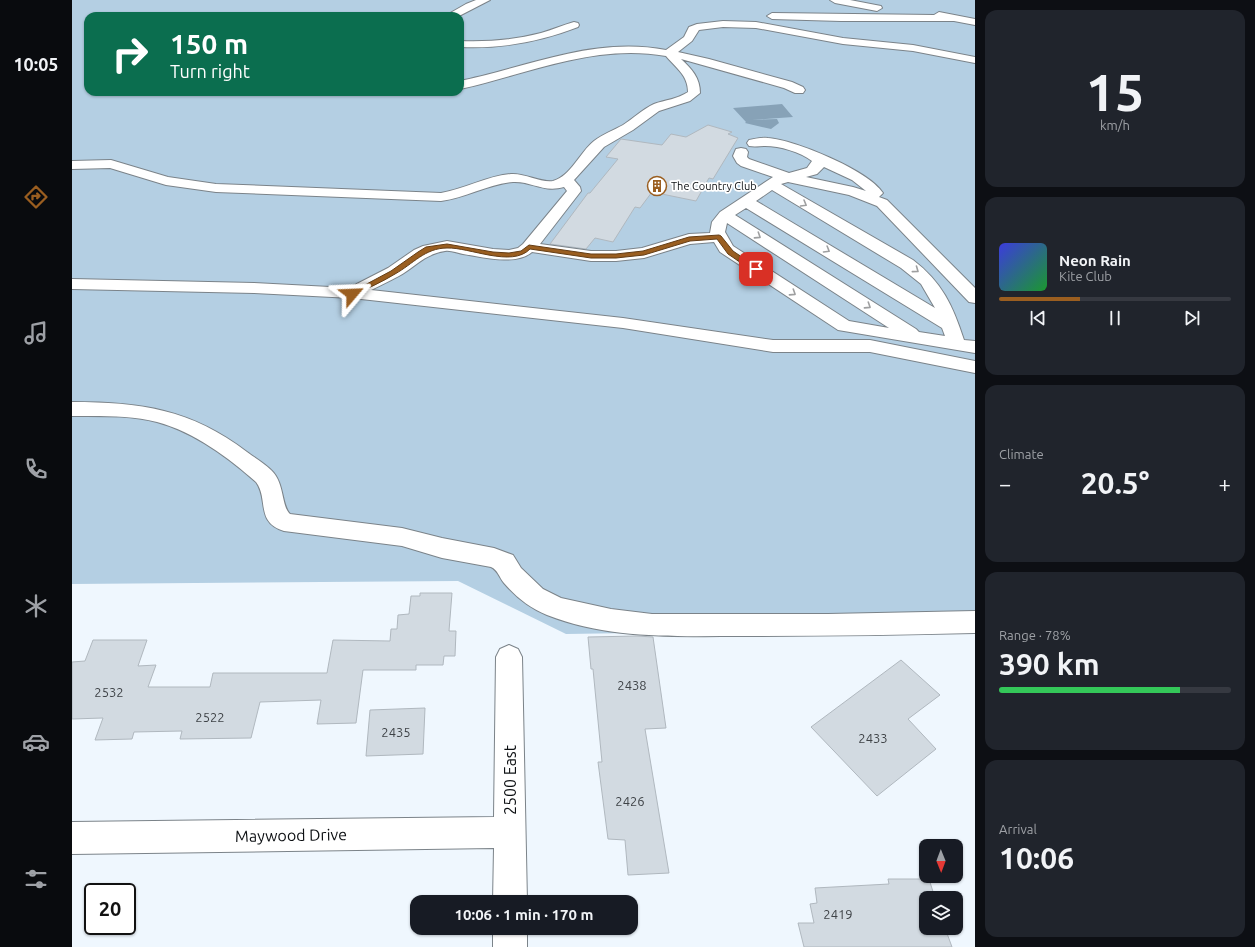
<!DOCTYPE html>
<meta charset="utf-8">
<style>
body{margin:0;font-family:Ubuntu,sans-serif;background:#20242c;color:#f1f3f6;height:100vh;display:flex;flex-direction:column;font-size:15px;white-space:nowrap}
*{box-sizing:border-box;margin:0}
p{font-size:13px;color:#9ea1a6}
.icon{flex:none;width:22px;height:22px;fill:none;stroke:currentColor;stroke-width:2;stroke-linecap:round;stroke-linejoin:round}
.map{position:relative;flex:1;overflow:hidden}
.panel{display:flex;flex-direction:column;gap:10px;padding:10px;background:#0d0f14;width:280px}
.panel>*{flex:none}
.hud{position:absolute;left:12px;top:12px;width:380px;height:84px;border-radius:12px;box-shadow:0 1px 3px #0004;background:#0b6e4f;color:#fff;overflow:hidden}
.needle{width:26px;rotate:179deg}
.tools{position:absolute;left:847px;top:839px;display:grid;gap:8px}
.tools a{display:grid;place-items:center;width:44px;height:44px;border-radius:8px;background:#171b24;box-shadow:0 1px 3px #0004;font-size:20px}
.speed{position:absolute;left:12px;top:883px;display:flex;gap:8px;font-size:20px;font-weight:700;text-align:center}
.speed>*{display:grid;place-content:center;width:52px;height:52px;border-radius:50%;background:#171b24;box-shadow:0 1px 3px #0004;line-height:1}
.speed .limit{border:2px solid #111;border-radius:6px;background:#fff;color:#111}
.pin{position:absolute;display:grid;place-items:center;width:34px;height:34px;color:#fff;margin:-17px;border-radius:8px;box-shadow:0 2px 6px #0006}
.me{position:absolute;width:44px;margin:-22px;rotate:64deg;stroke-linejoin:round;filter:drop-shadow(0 0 3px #0008)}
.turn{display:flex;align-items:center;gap:14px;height:84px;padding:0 20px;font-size:18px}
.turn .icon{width:52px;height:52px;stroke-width:2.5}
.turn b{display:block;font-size:28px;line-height:34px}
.big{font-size:30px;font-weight:600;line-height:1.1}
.panel .card{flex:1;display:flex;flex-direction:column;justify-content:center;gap:6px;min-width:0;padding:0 14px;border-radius:12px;background:#20242c}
.panel .dial{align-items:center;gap:0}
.dial b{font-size:52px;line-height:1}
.song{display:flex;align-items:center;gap:12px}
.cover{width:48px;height:48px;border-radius:6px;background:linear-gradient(135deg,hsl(240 70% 55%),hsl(130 70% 35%))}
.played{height:4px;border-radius:2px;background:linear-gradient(90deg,#9a5e20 35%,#363941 35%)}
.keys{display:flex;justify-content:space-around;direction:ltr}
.heat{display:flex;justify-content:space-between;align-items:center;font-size:22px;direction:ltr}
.charge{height:6px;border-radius:3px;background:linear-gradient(90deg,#34c759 78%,#363941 0)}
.trip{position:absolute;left:338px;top:895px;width:228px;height:40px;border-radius:12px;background:#171b24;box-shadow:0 1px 3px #0004;font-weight:600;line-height:40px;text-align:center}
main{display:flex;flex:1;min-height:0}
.tab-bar{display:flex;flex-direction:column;width:72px;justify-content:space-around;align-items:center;background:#090b0e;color:#9ea1a6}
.tab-bar .icon{width:28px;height:28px}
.tab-bar .current{color:#9a5e20}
.tab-bar b{font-size:18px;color:#f1f3f6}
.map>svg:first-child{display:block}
.green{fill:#b4cfe3;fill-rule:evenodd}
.water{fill:#87a2b7}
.building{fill:#d2dae1;stroke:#b0b8bf}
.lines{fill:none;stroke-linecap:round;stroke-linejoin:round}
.minor-casing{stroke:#7b8389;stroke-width:2}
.minor{fill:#fff;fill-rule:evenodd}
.oneway{stroke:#9e9fa0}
.route{fill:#9a5e20;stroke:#643d15}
.labels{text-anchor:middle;stroke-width:3.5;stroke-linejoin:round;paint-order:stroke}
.far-poi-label{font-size:11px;fill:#0c0f12;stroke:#fff;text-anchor:start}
.near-number-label{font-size:13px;fill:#3e4246}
.near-street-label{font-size:16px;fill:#0c0f12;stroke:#fff}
</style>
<main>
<nav class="tab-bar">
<b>10:05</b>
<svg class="icon current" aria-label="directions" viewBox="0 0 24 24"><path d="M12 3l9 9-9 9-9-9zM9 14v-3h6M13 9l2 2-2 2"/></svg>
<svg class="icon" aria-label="music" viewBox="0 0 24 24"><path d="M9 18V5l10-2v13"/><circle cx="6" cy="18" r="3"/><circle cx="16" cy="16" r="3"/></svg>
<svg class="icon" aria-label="phone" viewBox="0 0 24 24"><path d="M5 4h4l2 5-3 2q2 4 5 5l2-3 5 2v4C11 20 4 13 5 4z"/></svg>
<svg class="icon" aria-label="climate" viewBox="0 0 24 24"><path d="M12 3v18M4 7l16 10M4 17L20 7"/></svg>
<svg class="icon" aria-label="car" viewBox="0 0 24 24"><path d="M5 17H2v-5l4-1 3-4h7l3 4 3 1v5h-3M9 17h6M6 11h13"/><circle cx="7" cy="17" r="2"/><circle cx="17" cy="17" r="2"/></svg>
<svg class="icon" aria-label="filters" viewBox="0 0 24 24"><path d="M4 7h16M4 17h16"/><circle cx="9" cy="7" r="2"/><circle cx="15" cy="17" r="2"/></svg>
</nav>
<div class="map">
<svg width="903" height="947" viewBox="0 0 903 947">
<rect width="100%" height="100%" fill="#eff7fe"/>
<!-- green -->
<path class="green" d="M0,0h903v628l-409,6 -108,-53 -386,3zM16,16h372v76h-372z"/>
<!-- water -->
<path class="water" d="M710,104l11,13 -41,3 25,-1 2,4 -8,6 -26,-6 1,-1 -13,-14z"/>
<!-- building -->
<path class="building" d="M636,125l24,7 -4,2 10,4 -25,41 -4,-1 -13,23 -44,-9 -12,16 -5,-1 -22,35 -18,-4 -9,11 -36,-5 38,-51h2l28,-34 -12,-2 15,-18 41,6 9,-11 15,3z
M348,593h32l-3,38h7l-1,25h-11l-1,9h-27v5h-53l-7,53 -39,1 4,-24 -61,2 -9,36 -71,1 2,-8 -48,1 -2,7 -37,1 8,-22 -31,1v-57l13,-1 8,-21h54l-9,26 18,-1 -8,22h62l3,-14h114l6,-33 57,1 1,-12h6l1,-14 11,-1 2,-18h9z
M565,636l16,1 13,91 -21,1 24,144 -41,2 -3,-35 -17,-1 -10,-77h4l-9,-93h-2l-3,-32z
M829,660l39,35 -32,24 28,30 -59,47 -66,-69z
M353,708l-2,46 -57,2 4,-46z
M816,879h41l6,19h-9v30h19l7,19h-148l-6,-24h16l-4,-19 7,-1 -2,-15 74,-4z"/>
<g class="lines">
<defs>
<path id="minor" d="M404,0h14l-31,16h-14l21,-12z
M758,0h20l31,6 1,2 -5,3 -42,-8z
M867,12l36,7v6l-21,-4h-113l-69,-2 -5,-3 5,-3 162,2z
M651,21l33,1 87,16 70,7 62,12v6l-62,-12 -70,-7 -87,-16 -33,-1 -24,3 -7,11 -14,11 31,7 83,23 11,5 2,3 -2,3h-8l-11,-5 -103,-29c11,10 19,19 19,34l-10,8 -31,10 -26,19 -29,17 -30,33 6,7 1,4 -41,53 51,7h25l26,-3 47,-14 21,-1 2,-11 8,-10 53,-35 -32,-11 -4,-3 -4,-7 3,-7 5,-1 5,1 2,3 -1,5 2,2 40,14 18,-5 5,-7c-12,-9 -32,-15 -47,-15 -5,0 -10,1 -16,0l-2,-3 2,-3c6,-1 12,-3 19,-2 27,2 100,32 115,55l-4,4 8,3 88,88v15l-6,-1 -92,-96 -28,-11 -61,-13 -7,2 132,76c29,22 40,46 51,80l11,1v12l-137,-23 -118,-78 -6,-10 -24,2 -46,14 -28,3h-25l-59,-9c-16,14 -50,5 -69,2 -6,-1 -12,-4 -18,-3 -20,3 -30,16 -46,25 -9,5 -18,9 -28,14l252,28 150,22h97l105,21v12l-105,-21h-97l-150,-24 -271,-30 -98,-5 -182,-4v-10l182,4 95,5 39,-20 26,-18 9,-4 24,-5 46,8 16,1 9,-2 5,-4 44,-53 -3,-4c-21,6 -32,-6 -51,-5 -25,2 -47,16 -72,19l-225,-9 -50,-7 -56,-17 -38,1v-8l39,-1 57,17 48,7 225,9c24,-4 46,-17 70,-19 14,-1 30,9 42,7 18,-5 27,-29 41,-40 9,-7 20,-11 29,-16 11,-7 20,-16 31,-21 11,-4 24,-5 34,-12 0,-17 -12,-24 -22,-36 -71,-13 -138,18 -206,33v-8c68,-14 135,-45 206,-31l18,-13 5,-10 8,-3zM752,167l28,13 14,11 -13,-4 -47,-10 11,-3zM700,190l129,78 20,16 14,24 -179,-107zM674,208l196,120 3,8 -26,-4 -3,-3 -181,-114zM655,223l162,105 -40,-7 -116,-75 -8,-14z
M502,22l4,1 1,2 -1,2c-39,15 -77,22 -118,20v-6c28,1 54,-1 81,-8 11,-3 22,-8 33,-11z
M0,402c68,0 119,7 175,50 8,6 17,11 24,18 14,13 10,36 19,44l112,14 40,10 52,10 19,7 8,13 22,21 18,9 50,11 41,5h176l147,-3v22c-77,2 -153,3 -230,3 -66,0 -135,4 -198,-21 -17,-7 -31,-18 -43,-32 -5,-6 -6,-13 -13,-16l-49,-9 -40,-12 -118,-15c-29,-9 -15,-32 -28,-49 -28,-25 -62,-50 -99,-60 -27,-7 -57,-6 -85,-6z
M437,645l9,4 4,8 5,245h-34l1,-54 -422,6v-32l422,-5 2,-160 4,-8z
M421,928h34v19h-34z"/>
</defs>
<!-- minor casing -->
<use href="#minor" class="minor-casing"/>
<!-- minor -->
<use href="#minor" class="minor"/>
</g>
<!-- one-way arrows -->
<defs><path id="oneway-chevron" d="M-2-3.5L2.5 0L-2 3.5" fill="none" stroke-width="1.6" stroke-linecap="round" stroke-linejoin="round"/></defs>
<g class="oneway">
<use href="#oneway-chevron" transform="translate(732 204) rotate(30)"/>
<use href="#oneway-chevron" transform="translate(686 236) rotate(33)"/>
<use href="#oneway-chevron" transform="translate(755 250) rotate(31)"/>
<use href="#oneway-chevron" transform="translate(844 270) rotate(36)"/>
<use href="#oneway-chevron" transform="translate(721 293) rotate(33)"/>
<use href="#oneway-chevron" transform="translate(796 306) rotate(33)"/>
</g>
<!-- route -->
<path class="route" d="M647,235l2,1 12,15 25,17v3h-5l-25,-17 -11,-15 -27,2 -46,14 -28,3h-25l-61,-9c-18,19 -61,-2 -83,-1 -22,0 -34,16 -52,26 -13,8 -27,14 -41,21l-2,1 -4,-2 43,-23 27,-19 8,-5 21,-3 46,8 16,1 12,-2 8,-6 62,9h25l27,-3 46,-14z"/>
<!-- icons -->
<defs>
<symbol id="building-ring" viewBox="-11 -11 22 22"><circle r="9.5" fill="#fff" stroke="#9a5e20" stroke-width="1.5"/><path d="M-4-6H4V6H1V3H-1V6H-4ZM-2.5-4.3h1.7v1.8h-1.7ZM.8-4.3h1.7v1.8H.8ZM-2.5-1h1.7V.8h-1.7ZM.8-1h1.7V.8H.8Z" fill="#9a5e20"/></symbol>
</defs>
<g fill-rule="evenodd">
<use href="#building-ring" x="574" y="175" width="22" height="22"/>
</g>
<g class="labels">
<!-- far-poi labels -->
<g class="far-poi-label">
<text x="599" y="190">The Country Club</text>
</g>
<!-- near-number labels -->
<g class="near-number-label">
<text x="560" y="690">2438</text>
<text x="37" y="697">2532</text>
<text x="138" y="722">2522</text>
<text x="324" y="737">2435</text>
<text x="801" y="743">2433</text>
<text x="558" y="806">2426</text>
<text x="766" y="919">2419</text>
</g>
<!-- near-street labels -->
<g class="near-street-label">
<text transform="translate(438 780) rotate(-90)" y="6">2500 East</text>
<text transform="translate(219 835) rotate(-1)" y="6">Maywood Drive</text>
</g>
</g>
</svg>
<div class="tools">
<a><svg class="needle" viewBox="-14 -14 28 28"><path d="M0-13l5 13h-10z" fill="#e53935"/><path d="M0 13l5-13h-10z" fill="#9ea1a6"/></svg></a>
<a><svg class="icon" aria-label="layers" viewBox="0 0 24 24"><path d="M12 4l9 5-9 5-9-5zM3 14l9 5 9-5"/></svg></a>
</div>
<div class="speed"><div class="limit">20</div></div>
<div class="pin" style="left:684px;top:269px;background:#d93025"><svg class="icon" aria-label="arrive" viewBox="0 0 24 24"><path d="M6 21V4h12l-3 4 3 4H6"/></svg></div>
<svg class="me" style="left:280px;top:294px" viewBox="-20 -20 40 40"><path d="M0-17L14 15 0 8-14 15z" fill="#9a5e20" stroke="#fff" stroke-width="4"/></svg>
<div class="trip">10:06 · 1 min · 170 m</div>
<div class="hud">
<div class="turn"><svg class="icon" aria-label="right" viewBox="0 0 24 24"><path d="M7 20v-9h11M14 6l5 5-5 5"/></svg><div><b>150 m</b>Turn right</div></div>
</div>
</div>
<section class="panel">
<div class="card dial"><b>15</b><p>km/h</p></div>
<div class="card">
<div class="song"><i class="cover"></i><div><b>Neon Rain</b><p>Kite Club</p></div></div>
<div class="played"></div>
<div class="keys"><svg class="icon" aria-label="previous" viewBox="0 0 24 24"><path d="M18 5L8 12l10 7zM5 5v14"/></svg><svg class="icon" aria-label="pause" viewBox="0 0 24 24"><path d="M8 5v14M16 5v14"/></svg><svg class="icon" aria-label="next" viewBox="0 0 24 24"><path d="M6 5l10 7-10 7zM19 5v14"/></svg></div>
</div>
<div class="card"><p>Climate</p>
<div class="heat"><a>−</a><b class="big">20.5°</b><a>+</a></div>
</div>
<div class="card"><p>Range · 78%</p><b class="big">390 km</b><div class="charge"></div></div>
<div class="card"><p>Arrival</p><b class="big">10:06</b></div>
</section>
</main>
